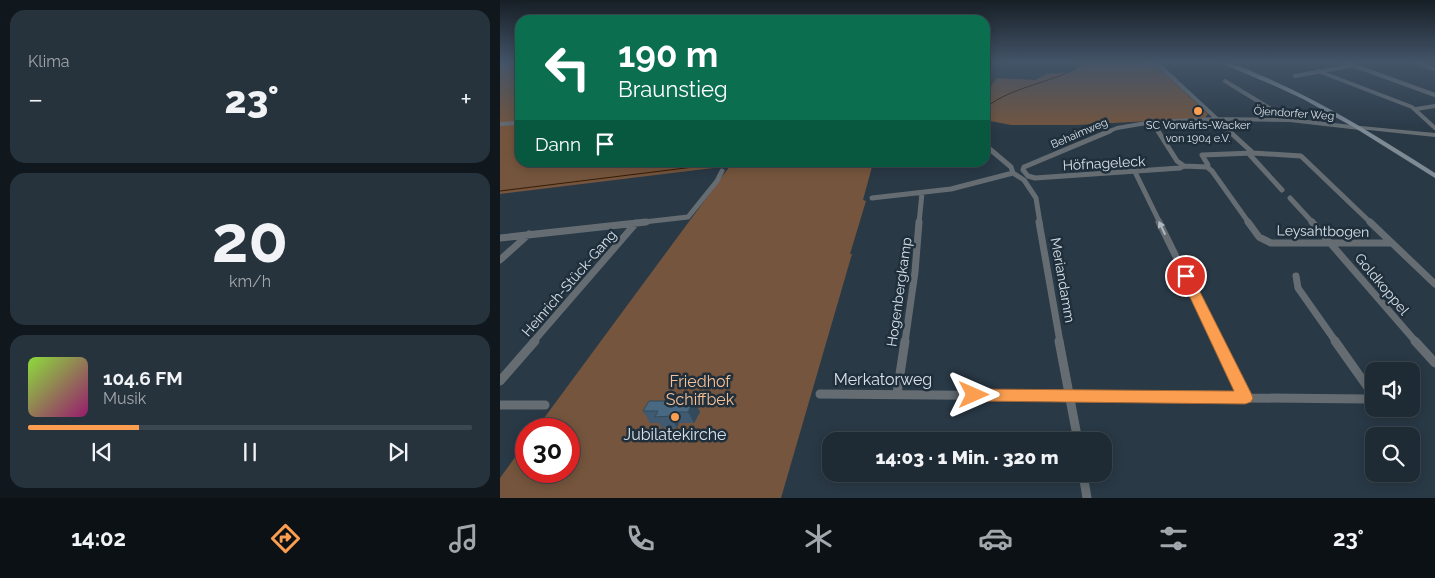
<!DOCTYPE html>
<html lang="de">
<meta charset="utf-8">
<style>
body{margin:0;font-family:Raleway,sans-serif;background:#27333c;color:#f1f3f6;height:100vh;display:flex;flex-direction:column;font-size:19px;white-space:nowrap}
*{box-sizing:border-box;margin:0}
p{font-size:16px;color:#a1a7ac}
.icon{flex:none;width:28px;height:28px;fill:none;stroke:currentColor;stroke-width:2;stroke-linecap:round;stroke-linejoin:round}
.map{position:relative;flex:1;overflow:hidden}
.drawer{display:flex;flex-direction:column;gap:10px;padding:10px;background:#11181d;width:500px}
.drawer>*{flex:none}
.guide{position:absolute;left:15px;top:15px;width:475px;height:152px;border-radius:15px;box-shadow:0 2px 12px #0003,0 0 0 1px #3c474f;background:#0b6e4f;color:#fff;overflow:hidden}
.fabs{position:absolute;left:865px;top:362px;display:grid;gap:10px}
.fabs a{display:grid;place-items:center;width:55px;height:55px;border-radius:10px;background:#1f2b34;box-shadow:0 2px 12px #0003,0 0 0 1px #3c474f;font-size:25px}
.speed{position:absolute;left:15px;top:418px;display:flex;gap:10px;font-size:25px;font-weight:700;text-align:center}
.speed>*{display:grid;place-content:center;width:65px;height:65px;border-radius:50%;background:#1f2b34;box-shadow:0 2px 12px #0003,0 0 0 1px #3c474f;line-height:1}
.speed .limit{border:8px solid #d22;background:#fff;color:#111}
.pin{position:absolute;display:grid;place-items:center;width:42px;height:42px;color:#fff;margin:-21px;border:2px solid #fff;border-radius:50%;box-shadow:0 1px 5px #0007}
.me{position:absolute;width:55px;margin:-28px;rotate:90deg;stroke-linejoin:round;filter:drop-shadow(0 0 4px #0008)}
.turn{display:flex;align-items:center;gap:18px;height:105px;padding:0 20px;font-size:22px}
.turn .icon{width:65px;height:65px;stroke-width:2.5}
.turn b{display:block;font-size:35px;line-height:42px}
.then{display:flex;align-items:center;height:48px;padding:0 20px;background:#0003;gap:10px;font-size:19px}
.big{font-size:38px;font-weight:800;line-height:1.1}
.drawer .tile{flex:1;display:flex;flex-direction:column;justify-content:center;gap:8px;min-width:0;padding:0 18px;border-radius:15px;background:#27333c}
.drawer .dial{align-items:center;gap:0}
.dial b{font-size:65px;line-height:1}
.song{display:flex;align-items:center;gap:15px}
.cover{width:60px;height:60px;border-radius:8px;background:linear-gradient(135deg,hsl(90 70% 55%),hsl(320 70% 35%))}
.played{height:5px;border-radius:2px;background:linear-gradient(90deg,#fb9e50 25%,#3c474f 25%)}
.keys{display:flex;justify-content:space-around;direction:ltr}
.heat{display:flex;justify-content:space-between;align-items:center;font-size:28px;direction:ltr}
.trip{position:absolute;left:322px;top:432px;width:290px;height:50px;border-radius:15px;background:#1f2b34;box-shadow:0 2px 12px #0003,0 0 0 1px #3c474f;font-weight:800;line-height:50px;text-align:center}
.tab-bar{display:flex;height:80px;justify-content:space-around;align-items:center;background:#0c1115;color:#a1a7ac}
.tab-bar .icon{width:35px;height:35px}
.tab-bar .active{color:#fb9e50}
.tab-bar b{font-size:22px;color:#f1f3f6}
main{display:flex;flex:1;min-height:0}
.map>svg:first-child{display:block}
.green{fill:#75553d}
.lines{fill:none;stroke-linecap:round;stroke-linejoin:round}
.stream{stroke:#371c04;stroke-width:1}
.minor-far3{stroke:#656d73;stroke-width:4}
.minor-far2{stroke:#656d73;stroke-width:5}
.minor-far1{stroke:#656d73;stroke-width:7}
.minor{stroke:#656d73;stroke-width:9}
.tertiary{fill:#656d73;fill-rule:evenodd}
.secondary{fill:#7e8a94;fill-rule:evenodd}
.wall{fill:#3f5a71}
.shaded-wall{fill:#334a5c}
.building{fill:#496983;stroke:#334a5c}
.oneway{fill:#afb8c0}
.route{fill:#fb9e50;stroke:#a36734}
.poi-dot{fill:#fb9e50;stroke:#202f3c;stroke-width:2}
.labels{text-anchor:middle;stroke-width:5;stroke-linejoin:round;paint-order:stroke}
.far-street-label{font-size:11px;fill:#d7e1e9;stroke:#202f3c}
.far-poi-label{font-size:11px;fill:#d7e1e9;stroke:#202f3c}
.street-label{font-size:14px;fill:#d7e1e9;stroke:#202f3c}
.near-street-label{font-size:16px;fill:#d7e1e9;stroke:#202f3c}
.near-park-label{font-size:16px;fill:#f7c095;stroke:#202f3c}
.near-poi-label{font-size:16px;fill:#d7e1e9;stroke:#202f3c}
</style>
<main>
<section class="drawer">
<div class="tile"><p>Klima</p>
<div class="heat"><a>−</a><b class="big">23°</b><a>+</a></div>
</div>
<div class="tile dial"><b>20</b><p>km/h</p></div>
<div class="tile">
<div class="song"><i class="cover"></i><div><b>104.6 FM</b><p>Musik</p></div></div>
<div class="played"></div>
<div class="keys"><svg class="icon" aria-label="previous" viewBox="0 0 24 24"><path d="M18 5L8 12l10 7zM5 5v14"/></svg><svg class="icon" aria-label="pause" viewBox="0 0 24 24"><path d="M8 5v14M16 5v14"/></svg><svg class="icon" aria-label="next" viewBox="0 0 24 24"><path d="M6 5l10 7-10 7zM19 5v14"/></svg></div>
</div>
</section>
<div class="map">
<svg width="935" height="498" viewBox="0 0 935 498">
<rect width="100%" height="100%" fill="#293946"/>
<!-- green -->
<path class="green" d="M0,62h20v100l353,1 -10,37 3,1 -16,53h2l-71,244h-281v-20l26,-36v29h43v-42h-33l194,-263 -230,28z
M581,62h59l17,4 51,48 -3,4 -129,7h-65l-26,-5v-24l11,-18 39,2 12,-6 24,-2z"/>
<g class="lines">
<!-- stream -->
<path class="stream" d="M485,108c30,-24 70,-24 102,-46
M0,191l234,-29"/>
<!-- minor-far3 -->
<path class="minor-far3" d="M645,62l15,4 71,66
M844,62l91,33
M915,62l20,7
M818,71l94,36 23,21
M795,76l55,-10
M725,81l64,39
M916,109l19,-3
M652,122l6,10
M652,122l65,-3 73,1 70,8
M0,124l20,-1
M607,132l10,-4 35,-6"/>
<!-- minor-far2 -->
<path class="minor-far2" d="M610,131l-86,36 -1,3 5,6 7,2 145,-10 4,-2 -7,-5 -19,-30
M729,131l24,22 -3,2 32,35
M485,145l26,22 2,6 11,7 12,18 4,25
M684,166l23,1
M635,172l25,51
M372,198l79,-9 62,-16
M790,198l23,25
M135,223l53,-6 29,-36 5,-10
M419,223l3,-30
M749,223l-37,-52 -5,-4 1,-2 -6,-10 51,-2 48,3 70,67"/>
<!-- minor-far1 -->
<path class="minor-far1" d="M539,222l21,120
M659,222l59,120
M748,222l11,15 12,6h121
M812,222l104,120
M870,222l65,62
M0,238l146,-16
M0,260l29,-26
M796,276l2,12 38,54
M33,342l103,-119
M405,342l10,-70 4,-50"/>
<!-- minor -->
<path class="minor" d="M559,341l19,100
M717,341l28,57
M915,341l20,22
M0,381l35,-40
M320,394l547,5 5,-4 -3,-6 -34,-48
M397,394l8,-53
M0,405h45
M583,474l4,24"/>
<!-- tertiary -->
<path class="tertiary" d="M861,126l74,7v4l-76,-8v-2z"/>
<!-- secondary -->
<path class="secondary" d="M718,62c16,0 32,9 47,15 60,26 115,61 170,96v5l-80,-50 -52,-29 -28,-13z"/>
</g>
<!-- wall -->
<path class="wall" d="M177,397l3,3h14l6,12 -6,11h-15l-2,5h-15l-3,-5h-9l-7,-12z"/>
<!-- shaded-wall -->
<path class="shaded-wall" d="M194,400l6,12 -6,11 -6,-11z
M173,412l6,11 -2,5 -6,-12z"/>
<!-- building -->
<path class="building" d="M169,397h8l-1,2h4l-1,2 15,-1 -6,12h-15l-2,4 -16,1 3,-6h-15l6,-10h15z"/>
<!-- one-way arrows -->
<defs><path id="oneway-solid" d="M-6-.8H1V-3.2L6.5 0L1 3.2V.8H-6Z" transform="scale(1.25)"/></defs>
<use class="oneway" href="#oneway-solid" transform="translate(662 228) rotate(-116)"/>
<!-- sky -->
<linearGradient id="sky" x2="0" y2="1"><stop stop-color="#171f26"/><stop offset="0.47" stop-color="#435468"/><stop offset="1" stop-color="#435468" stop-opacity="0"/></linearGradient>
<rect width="935" height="132" fill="url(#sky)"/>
<!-- route -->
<path class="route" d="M686,273l6,3 59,117 2,5 -2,4 -6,2 -271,-3 -6,-1 -2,-5 2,-5 6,-1 260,2 -54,-115z"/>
<!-- markers -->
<g class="poi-dot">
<circle cx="698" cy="111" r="5"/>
<circle cx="175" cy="417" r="5"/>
</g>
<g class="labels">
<!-- far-street labels -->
<g class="far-street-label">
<text transform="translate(794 113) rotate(4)" y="4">Öjendorfer Weg</text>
<text transform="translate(579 133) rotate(-23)" y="4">Behaimweg</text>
</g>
<!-- far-poi labels -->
<g class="far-poi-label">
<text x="698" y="129">SC Vorwärts-Wacker<tspan x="698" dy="13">von 1904 e.V.</tspan></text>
</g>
<!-- street labels -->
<g class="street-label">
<text transform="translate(604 163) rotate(-3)" y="5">Höfnageleck</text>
<text transform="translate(823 231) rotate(1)" y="5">Leysahtbogen</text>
<text transform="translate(563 280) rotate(80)" y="5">Meriandamm</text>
<text transform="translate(69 283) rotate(-49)" y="5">Heinrich-Stück-Gang</text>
<text transform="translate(882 284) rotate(50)" y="5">Goldkoppel</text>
<text transform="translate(399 292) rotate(-82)" y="5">Hogenbergkamp</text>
</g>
<!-- near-street labels -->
<g class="near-street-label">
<text x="383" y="385">Merkatorweg</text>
</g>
<!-- near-park labels -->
<g class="near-park-label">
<text x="200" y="387">Friedhof<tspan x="200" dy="18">Schiffbek</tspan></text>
</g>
<!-- near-poi labels -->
<g class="near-poi-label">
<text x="175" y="440">Jubilatekirche</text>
</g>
</g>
</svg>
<div class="fabs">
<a><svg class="icon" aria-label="sound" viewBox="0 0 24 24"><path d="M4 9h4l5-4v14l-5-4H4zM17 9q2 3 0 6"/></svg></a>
<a><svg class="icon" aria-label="search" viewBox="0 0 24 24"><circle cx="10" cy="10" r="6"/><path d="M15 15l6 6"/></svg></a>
</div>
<div class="speed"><div class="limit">30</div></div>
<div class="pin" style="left:686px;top:276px;background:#d93025"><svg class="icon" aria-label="arrive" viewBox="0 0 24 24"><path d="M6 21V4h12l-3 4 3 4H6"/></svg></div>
<svg class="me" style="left:474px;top:395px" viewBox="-20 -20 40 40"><path d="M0-17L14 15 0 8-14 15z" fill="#fb9e50" stroke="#fff" stroke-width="4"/></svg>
<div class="trip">14:03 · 1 Min. · 320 m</div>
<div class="guide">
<div class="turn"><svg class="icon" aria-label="left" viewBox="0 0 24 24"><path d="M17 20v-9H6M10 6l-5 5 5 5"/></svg><div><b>190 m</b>Braunstieg</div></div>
<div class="then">Dann<svg class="icon" aria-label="arrive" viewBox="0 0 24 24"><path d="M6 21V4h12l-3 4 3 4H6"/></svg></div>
</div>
</div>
</main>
<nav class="tab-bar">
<b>14:02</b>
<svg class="icon active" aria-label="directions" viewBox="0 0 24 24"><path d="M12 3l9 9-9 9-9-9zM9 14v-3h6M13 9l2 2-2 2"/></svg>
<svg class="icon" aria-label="music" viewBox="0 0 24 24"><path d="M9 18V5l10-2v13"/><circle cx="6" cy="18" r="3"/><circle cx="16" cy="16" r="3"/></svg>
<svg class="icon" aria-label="phone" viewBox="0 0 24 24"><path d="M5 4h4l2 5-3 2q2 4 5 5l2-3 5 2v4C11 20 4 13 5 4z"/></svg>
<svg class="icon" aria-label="climate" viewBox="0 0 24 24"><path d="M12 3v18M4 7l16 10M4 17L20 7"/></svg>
<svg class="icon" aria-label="car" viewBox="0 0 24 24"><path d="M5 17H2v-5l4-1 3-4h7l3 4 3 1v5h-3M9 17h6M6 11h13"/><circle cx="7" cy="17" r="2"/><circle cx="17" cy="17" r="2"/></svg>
<svg class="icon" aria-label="filters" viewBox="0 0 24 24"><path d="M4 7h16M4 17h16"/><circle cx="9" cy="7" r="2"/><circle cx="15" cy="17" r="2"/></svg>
<b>23°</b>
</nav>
